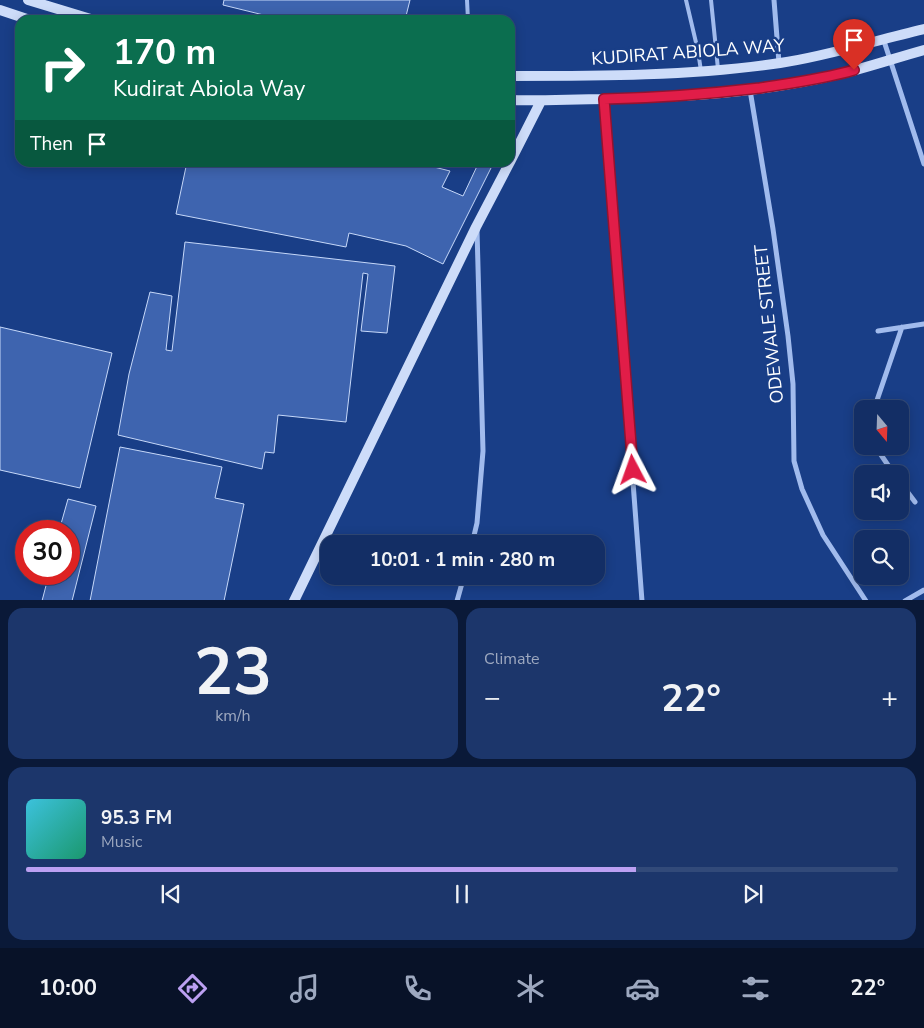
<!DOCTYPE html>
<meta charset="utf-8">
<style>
body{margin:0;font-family:"Nunito Sans",sans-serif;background:#1c366b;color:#f1f3f6;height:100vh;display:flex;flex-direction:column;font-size:19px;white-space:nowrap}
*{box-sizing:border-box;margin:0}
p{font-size:16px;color:#9da8bf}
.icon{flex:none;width:28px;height:28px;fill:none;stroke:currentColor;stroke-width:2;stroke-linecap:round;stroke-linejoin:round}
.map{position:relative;height:600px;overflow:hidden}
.details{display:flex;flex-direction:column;gap:8px;padding:8px;background:#0a1938;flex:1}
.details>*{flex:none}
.guide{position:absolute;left:15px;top:15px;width:500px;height:152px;border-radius:15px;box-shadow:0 2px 12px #0003,0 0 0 1px #324a79;background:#0b6e4f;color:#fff;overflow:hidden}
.needle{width:32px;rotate:161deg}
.fabs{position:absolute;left:854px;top:400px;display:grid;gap:10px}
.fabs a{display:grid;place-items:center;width:55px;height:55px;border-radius:10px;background:#132e65;box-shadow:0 2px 12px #0003,0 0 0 1px #324a79;font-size:25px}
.speed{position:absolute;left:15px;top:520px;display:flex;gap:10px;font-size:25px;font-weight:700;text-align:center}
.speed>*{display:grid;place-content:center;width:65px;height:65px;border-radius:50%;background:#132e65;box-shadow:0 2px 12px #0003,0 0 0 1px #324a79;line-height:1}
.speed .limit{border:8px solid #d22;background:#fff;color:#111}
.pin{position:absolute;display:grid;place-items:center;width:42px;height:42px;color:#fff;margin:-51px -21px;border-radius:50% 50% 50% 0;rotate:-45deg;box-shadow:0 0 5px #0007}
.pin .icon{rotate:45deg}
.me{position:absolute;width:55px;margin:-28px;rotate:356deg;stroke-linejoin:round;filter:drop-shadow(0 0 4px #0008)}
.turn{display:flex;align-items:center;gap:18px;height:105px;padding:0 15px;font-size:22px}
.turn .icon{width:65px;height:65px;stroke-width:2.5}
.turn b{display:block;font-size:35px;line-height:42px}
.then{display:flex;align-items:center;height:48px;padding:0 15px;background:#0003;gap:10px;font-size:19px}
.big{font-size:38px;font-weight:700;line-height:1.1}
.details .tile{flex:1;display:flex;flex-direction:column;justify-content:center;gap:8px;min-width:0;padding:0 18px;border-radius:15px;background:#1c366b}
.details .dial{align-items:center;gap:0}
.dial b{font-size:65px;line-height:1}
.song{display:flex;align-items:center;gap:15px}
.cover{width:60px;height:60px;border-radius:8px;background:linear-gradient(135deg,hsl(190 70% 55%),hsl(160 70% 35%))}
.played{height:5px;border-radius:2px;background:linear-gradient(90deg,#bca0f2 70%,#324a79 70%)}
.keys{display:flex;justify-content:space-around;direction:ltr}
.heat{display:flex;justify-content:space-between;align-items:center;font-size:28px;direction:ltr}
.details .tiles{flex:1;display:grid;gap:8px;grid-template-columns:1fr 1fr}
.tile:last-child{grid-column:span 2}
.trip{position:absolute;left:320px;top:535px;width:285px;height:50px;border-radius:15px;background:#132e65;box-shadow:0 2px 12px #0003,0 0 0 1px #324a79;font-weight:700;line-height:50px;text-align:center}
.menu{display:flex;height:80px;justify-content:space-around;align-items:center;background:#081228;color:#9da8bf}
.menu .icon{width:35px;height:35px}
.menu .active{color:#bca0f2}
.menu b{font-size:22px;color:#f1f3f6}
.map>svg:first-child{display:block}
.building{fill:#3e64af;stroke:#c6d8f9}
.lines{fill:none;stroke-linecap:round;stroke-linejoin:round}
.lane{stroke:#a1bbed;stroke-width:4}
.street{stroke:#a1bbed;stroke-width:5}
.secondary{stroke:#cddcf9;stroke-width:10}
.route-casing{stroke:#92132f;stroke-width:12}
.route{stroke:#e11d48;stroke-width:9}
.labels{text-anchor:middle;stroke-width:5;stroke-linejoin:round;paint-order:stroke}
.street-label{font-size:18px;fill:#fff;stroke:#193e87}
</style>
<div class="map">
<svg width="924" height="601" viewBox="0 0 924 601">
<rect width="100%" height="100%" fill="#193e87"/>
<!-- building -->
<path class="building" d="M224,0h186l-5,20h-121l-61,-15z
M187,162h227l36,9 -8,16 21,9 16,-34h10l4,2 -50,100 -37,-18 -57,-13 -3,14 -170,-33z
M185,242l210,24 -8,67 -26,-2 7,-57 -5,-1 -17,149 -68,-7 -4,38 -9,-1 -3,17 -144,-34 11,-61 21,-82 22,4 -6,54 6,1z
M0,327l112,26 -32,135 -80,-18z
M120,447l102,20 -7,31 29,6 -20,97h-134z
M68,499l28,7 -24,95h-30l7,-27h20v-43h-10z"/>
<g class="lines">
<!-- lane -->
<path class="lane" d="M467,0l1,20
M686,0l12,51 3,20
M711,0l7,69"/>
<!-- street -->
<path class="street" d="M774,0l5,63
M883,38l41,126
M750,90l23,139 15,107 5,48 1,77 8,28 21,46 43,66
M604,99l38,502
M878,331l46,-7
M874,409l28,-82
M875,446l19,28
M900,482l15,20
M472,544l5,-21 6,-72 -6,-221
M457,601l7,-25
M905,601l19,-11"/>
<!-- secondary -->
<path class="secondary" d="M28,0l66,20
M0,10l30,10
M510,76c88,0 183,0 270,-13 49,-7 96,-23 144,-34
M510,100c32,1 63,-1 95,-1 77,-2 156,-6 231,-24 30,-7 59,-17 88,-25
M510,162l31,-61
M294,601l182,-374 34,-65"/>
</g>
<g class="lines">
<defs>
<path id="route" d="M633,470l-29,-371c52,-1 104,-5 156,-11 32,-5 64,-9 94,-18"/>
</defs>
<!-- route casing -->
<use href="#route" class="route-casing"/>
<!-- route -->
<use href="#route" class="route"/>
</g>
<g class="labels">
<!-- street labels -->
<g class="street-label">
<text transform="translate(688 52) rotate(-4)" y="6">KUDIRAT ABIOLA WAY</text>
<text transform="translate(769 324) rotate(-96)" y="6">ODEWALE STREET</text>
</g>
</g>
</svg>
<div class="fabs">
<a><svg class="needle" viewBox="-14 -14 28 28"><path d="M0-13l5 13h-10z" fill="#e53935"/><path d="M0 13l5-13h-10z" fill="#9da8bf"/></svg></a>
<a><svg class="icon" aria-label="sound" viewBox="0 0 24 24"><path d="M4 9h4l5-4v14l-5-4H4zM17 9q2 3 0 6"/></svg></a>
<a><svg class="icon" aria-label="search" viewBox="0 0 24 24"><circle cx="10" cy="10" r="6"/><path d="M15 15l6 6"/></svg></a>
</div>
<div class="speed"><div class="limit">30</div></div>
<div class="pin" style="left:854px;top:70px;background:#d93025"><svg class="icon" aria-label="arrive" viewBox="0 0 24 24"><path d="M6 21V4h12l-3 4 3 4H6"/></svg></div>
<svg class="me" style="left:633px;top:470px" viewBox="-20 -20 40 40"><path d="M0-17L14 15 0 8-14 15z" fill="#e11d48" stroke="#fff" stroke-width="4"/></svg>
<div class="trip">10:01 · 1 min · 280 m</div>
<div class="guide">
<div class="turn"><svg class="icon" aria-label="right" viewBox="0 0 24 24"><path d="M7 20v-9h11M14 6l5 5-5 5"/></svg><div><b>170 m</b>Kudirat Abiola Way</div></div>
<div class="then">Then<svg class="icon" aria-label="arrive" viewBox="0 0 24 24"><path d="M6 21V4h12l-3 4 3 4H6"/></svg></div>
</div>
</div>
<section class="details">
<div class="tiles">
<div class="tile dial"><b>23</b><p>km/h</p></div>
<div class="tile"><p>Climate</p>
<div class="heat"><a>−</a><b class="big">22°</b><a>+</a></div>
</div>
<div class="tile">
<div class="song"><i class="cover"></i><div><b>95.3 FM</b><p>Music</p></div></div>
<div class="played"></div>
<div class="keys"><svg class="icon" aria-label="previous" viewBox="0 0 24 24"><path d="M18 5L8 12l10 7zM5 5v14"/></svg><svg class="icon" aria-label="pause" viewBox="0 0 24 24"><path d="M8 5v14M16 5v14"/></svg><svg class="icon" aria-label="next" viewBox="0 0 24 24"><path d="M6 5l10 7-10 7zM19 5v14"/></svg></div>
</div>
</div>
</section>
<nav class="menu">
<b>10:00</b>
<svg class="icon active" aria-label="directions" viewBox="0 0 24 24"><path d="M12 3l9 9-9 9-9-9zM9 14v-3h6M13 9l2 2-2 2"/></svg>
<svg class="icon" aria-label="music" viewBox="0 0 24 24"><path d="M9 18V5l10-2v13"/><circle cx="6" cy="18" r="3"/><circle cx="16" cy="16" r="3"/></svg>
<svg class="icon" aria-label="phone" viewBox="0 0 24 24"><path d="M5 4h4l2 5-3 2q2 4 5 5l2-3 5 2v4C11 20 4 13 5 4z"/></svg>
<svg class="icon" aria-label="climate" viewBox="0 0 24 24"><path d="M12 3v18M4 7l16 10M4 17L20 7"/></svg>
<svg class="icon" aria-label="car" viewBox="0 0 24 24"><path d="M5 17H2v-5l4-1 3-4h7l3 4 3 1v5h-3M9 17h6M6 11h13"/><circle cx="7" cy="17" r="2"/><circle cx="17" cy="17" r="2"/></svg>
<svg class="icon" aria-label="filters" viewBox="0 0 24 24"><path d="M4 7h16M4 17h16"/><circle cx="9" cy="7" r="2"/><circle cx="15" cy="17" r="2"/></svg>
<b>22°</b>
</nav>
